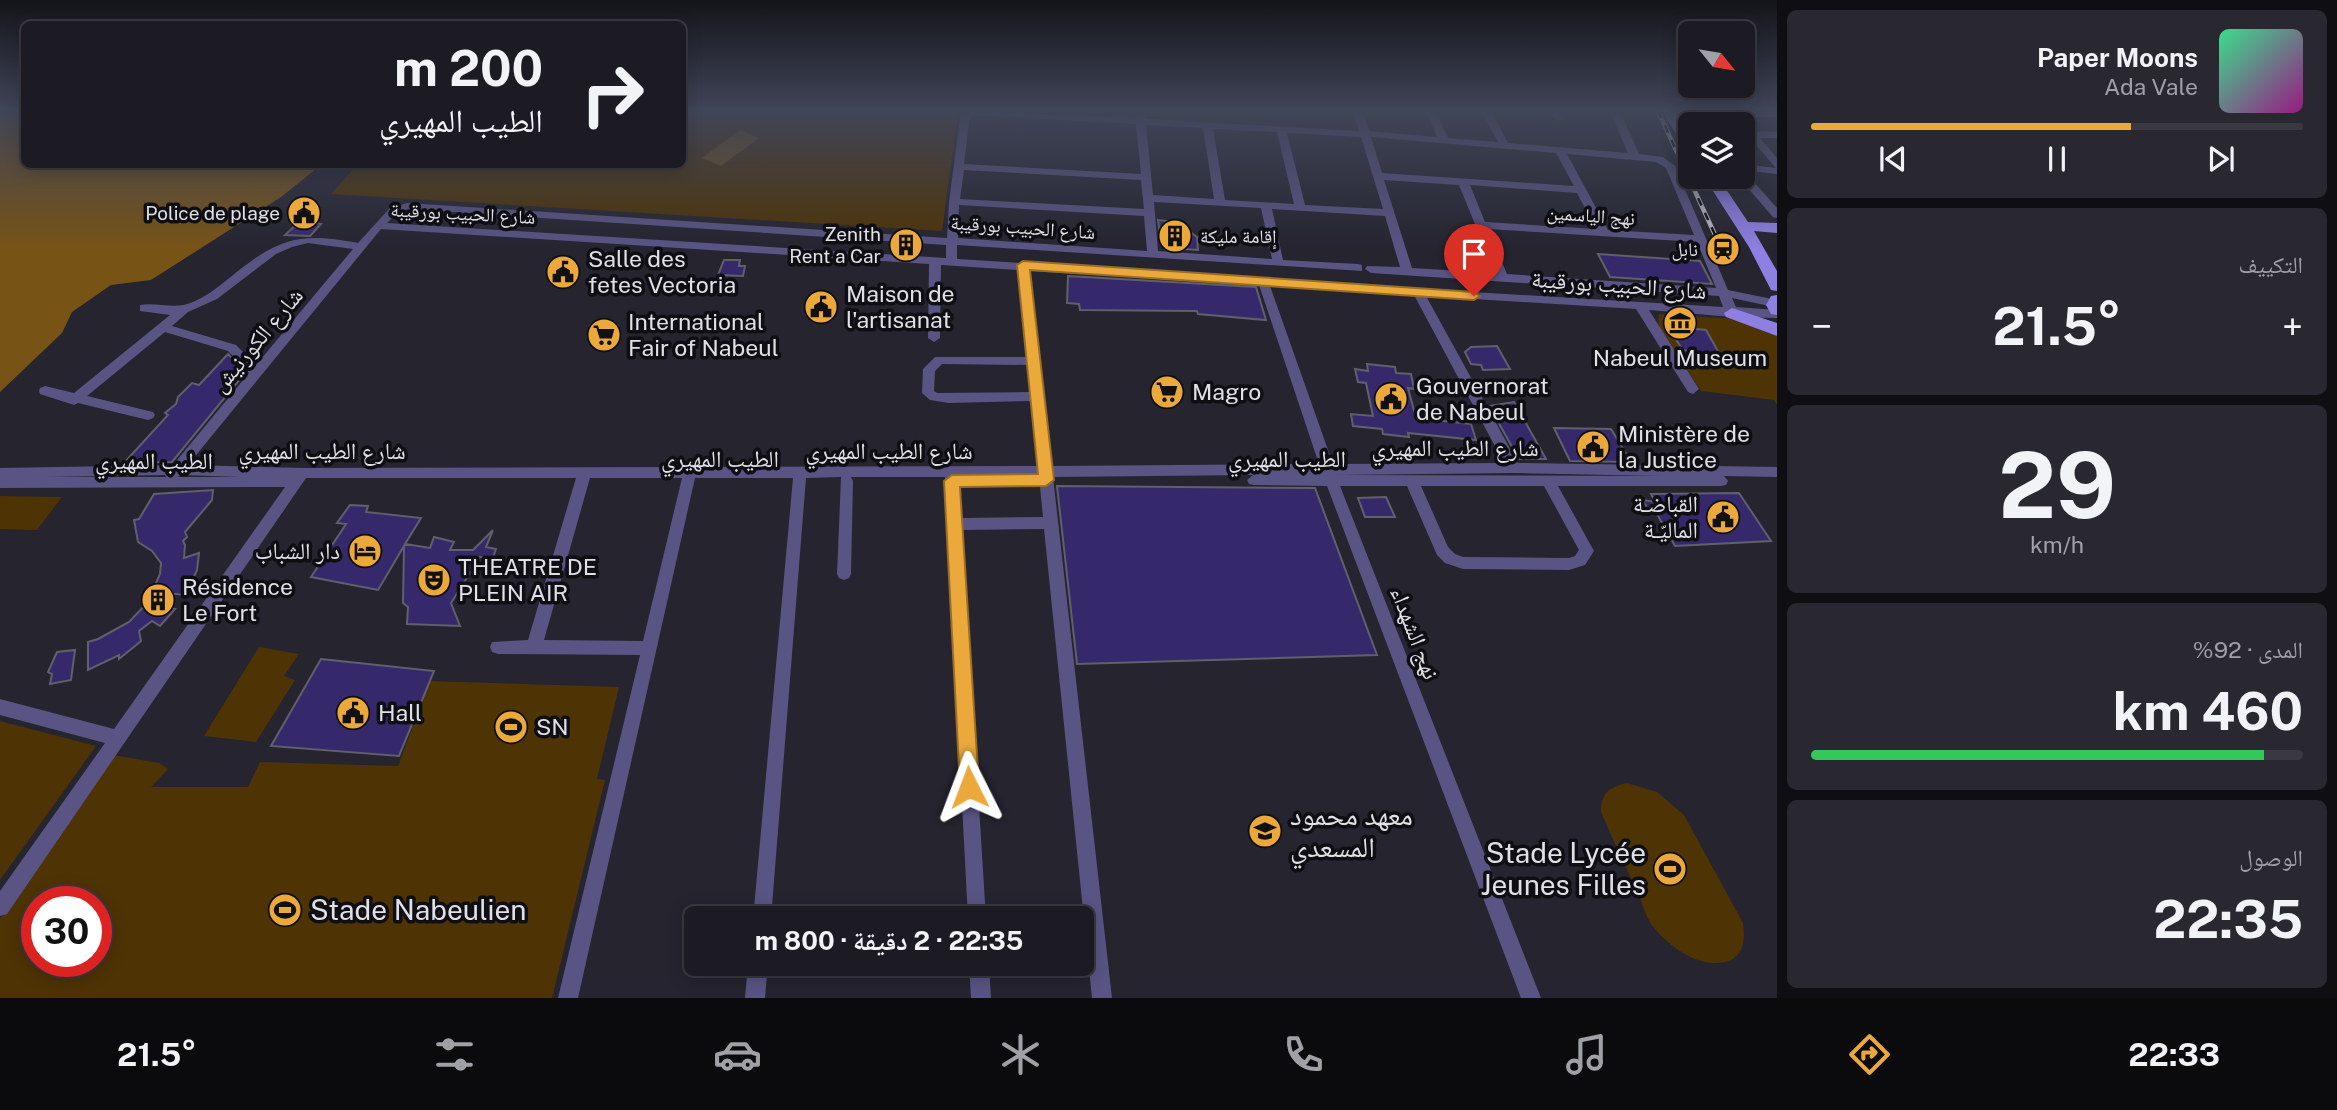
<!DOCTYPE html>
<html lang="ar">
<meta charset="utf-8">
<style>
body{margin:0;font-family:"Public Sans","Noto Naskh Arabic",sans-serif;background:#292830;color:#f1f3f6;direction:rtl;height:100vh;display:flex;flex-direction:column;font-size:26px;white-space:nowrap}
*{box-sizing:border-box;margin:0}
p{font-size:23px;color:#a0a1a6}
.icon{flex:none;width:38px;height:38px;fill:none;stroke:currentColor;stroke-width:2;stroke-linecap:round;stroke-linejoin:round}
.map{position:relative;flex:1;overflow:hidden;direction:ltr}
.drawer{display:flex;flex-direction:column;gap:10px;padding:10px;background:#0f0f13;width:560px}
.drawer>*{flex:none}
.guide{position:absolute;left:21px;top:21px;width:665px;height:147px;border-radius:10px;box-shadow:0 4px 18px #0003,0 0 0 2px #3a3941;direction:rtl;background:#1c1b23;color:#f1f3f6;overflow:hidden}
.needle{width:46px;rotate:120deg}
.tools{position:absolute;left:1678px;top:21px;display:grid;gap:14px}
.tools a{display:grid;place-items:center;width:77px;height:77px;border-radius:10px;background:#1c1b23;box-shadow:0 4px 18px #0003,0 0 0 2px #3a3941;font-size:35px}
.speed{position:absolute;left:21px;top:886px;display:flex;gap:14px;font-size:35px;font-weight:700;text-align:center}
.speed>*{display:grid;place-content:center;width:91px;height:91px;border-radius:50%;background:#1c1b23;box-shadow:0 4px 18px #0003,0 0 0 2px #3a3941;line-height:1}
.speed .limit{border:10px solid #d22;background:#fff;color:#111}
.pin{position:absolute;display:grid;place-items:center;width:60px;height:60px;color:#fff;margin:-72px -30px;border-radius:50% 50% 50% 0;rotate:-45deg;box-shadow:0 0 7px #0007}
.pin .icon{rotate:45deg}
.me{position:absolute;width:77px;margin:-38px;rotate:357deg;stroke-linejoin:round;filter:drop-shadow(0 0 5px #0008)}
.turn{display:flex;align-items:center;gap:24px;height:147px;padding:0 28px;font-size:32px}
.turn .icon{width:91px;height:91px;stroke-width:2.5}
.turn b{display:block;font-size:49px;line-height:60px}
.big{font-size:52px;font-weight:700;line-height:1.1}
.drawer .widget{flex:1;display:flex;flex-direction:column;justify-content:center;gap:10px;min-width:0;padding:0 24px;border-radius:10px;background:#292830}
.drawer .dial{align-items:center;gap:0}
.dial b{font-size:91px;line-height:1}
.song{display:flex;align-items:center;gap:21px}
.cover{width:84px;height:84px;border-radius:10px;background:linear-gradient(135deg,hsl(150 70% 55%),hsl(310 70% 35%))}
.played{height:7px;border-radius:4px;background:linear-gradient(90deg,#eca93b 65%,#3a3941 65%)}
.keys{display:flex;justify-content:space-around;direction:ltr}
.heat{display:flex;justify-content:space-between;align-items:center;font-size:38px;direction:ltr}
.charge{height:10px;border-radius:5px;background:linear-gradient(90deg,#34c759 92%,#3a3941 0)}
.trip{position:absolute;left:684px;top:906px;width:410px;height:70px;border-radius:10px;background:#1c1b23;box-shadow:0 4px 18px #0003,0 0 0 2px #3a3941;font-weight:700;line-height:70px;text-align:center;direction:rtl}
.tab-bar{display:flex;height:112px;justify-content:space-around;align-items:center;background:#0b0b0e;color:#a0a1a6}
.tab-bar .icon{width:49px;height:49px}
.tab-bar .on{color:#eca93b}
.tab-bar b{font-size:32px;color:#f1f3f6}
main{display:flex;flex:1;min-height:0}
.map>svg:first-child{display:block}
.green{fill:#4e3305;fill-rule:evenodd}
.water{fill:#785316}
.building{fill:#36296b;stroke:#605f6c;stroke-width:2}
.lines{fill:none;stroke-linecap:round;stroke-linejoin:round}
.minor{fill:#595484;fill-rule:evenodd}
.major{fill:#8e7fe3;fill-rule:evenodd}
.rail-casing{stroke:#bbbbc2;stroke-width:4.5}
.rail{stroke:#0e0e13;stroke-width:2.5;stroke-dasharray:8;stroke-linecap:butt}
.route{fill:#eca93b;stroke:#996e26;stroke-width:2}
.labels{text-anchor:middle;stroke-width:7;stroke-linejoin:round;paint-order:stroke}
.far-poi-label{font-size:19px;fill:#e0e0e7;stroke:#0e0e13;text-anchor:end}
.far-street-label{font-size:19px;fill:#e0e0e7;stroke:#0e0e13}
.poi-label{font-size:23px;fill:#e0e0e7;stroke:#0e0e13;text-anchor:start}
.street-label{font-size:23px;fill:#e0e0e7;stroke:#0e0e13}
.near-poi-label{font-size:28px;fill:#e0e0e7;stroke:#0e0e13;text-anchor:start}
</style>
<main>
<section class="drawer">
<div class="widget">
<div class="song"><i class="cover"></i><div><b>Paper Moons</b><p>Ada Vale</p></div></div>
<div class="played"></div>
<div class="keys"><svg class="icon" aria-label="previous" viewBox="0 0 24 24"><path d="M18 5L8 12l10 7zM5 5v14"/></svg><svg class="icon" aria-label="pause" viewBox="0 0 24 24"><path d="M8 5v14M16 5v14"/></svg><svg class="icon" aria-label="next" viewBox="0 0 24 24"><path d="M6 5l10 7-10 7zM19 5v14"/></svg></div>
</div>
<div class="widget"><p>التكييف</p>
<div class="heat"><a>−</a><b class="big">21.5°</b><a>+</a></div>
</div>
<div class="widget dial"><b>29</b><p>km/h</p></div>
<div class="widget"><p>المدى · 92%</p><b class="big">460 km</b><div class="charge"></div></div>
<div class="widget"><p>الوصول</p><b class="big">22:35</b></div>
</section>
<div class="map">
<svg width="1777" height="998" viewBox="0 0 1777 998">
<rect width="100%" height="100%" fill="#25242f"/>
<!-- green -->
<path class="green" d="M683,111h275l-16,120 -611,-37 26,-29 325,-1z
M1659,314l79,5 39,16v70l-3,-5 -73,-9 -43,-66z
M0,496l62,1 -25,33 -37,-1z
M259,647l40,7 -15,22 11,4 -39,62 -52,-6z
M430,681l189,6 -22,92 8,1 -53,218h-552v-79l113,-164 46,8 9,6 -17,18h97l12,-25 138,4zM37,901h59v60h-59z
M0,721l96,25 -96,134z
M1627,783l30,9 27,23 59,108c2,16 2,34 -18,39 -26,6 -54,-14 -70,-33 -8,-9 -12,-23 -16,-34 -13,-27 -26,-55 -38,-83 0,-19 8,-25 26,-29z"/>
<!-- water -->
<path class="water" d="M0,111h24v53l297,1 -40,32 -130,83 -40,5 -39,27 -10,21 -62,59z
M740,130l19,8 -38,28 -19,-8z"/>
<!-- building -->
<path class="building" d="M1158,220l17,2 5,9h9l8,6 1,13 -28,-2 -9,-5z
M300,221l21,3 -11,12 -25,-1z
M1598,254l102,7 12,23 -102,-7z
M724,260h16l-1,6h6l-2,10 -25,-1z
M1068,276l188,11 10,33 -68,-6 -1,-3 -117,-1 -1,-6 -12,-1z
M1667,326l39,4 17,30 -25,-2 -4,-6 -11,-2z
M1497,346l13,23 -27,1 -2,-5 -10,-1 -6,-12 6,-5z
M228,354l17,19 -73,89 -48,1 44,-48 -3,-2 11,-9 2,-7 14,-14 7,2z
M1367,364l28,3 1,6 15,1 3,15 -6,-1 8,30 55,6 5,16 -68,-7 1,4 -26,-3 -1,-5 -29,-3 -2,-12 22,2 -7,-33 -8,-1 -3,-13 13,2z
M1514,402l32,57h-27l-30,-53z
M1554,428l57,1 20,33 -61,-1z
M1057,486l258,2 62,167 -300,9z
M213,490l-1,10 -27,32 2,5 -4,4 2,4 -1,13 15,-5 -2,17 -11,25 -34,-3 8,-18 1,-11 -9,-12 -14,-9 -4,-22 5,-1 15,-25z
M1739,493l32,48 -96,5 -18,-32 -8,-2 -6,-12 12,2 -4,-8z
M1386,497l9,20h-30l-7,-19z
M350,505l18,1 -2,6 55,6 -16,26 25,4 4,-11 20,5 -4,8h23l20,-20 -7,17 10,2 -3,8h-13l-29,46 9,23 -53,-2 1,-17 -5,-4 1,-57 -26,44 -67,-13 35,-53 -9,-1z
M148,602l27,7 -15,17 -8,-5 -13,10 2,10 -22,18v-4l-31,15v-28l10,-3 31,-17z
M75,650l-4,30 -21,4 2,-10 -4,-2 9,-20z
M321,659l113,12 -35,85 -128,-10z"/>
<g class="lines">
<!-- minor -->
<path class="minor" d="M961,111l175,7 -1,-7h10l1,8 213,12 -6,-20h10l6,20 68,6 -11,-26h10l12,27 50,4 -17,-31h10l17,32 120,10 -18,-42h10l19,43 24,3 12,9 53,124 49,10v6l-3,1 -42,-9 4,9 41,3v8l-45,-1 -83,-7 50,79 -6,5 -5,-2 -52,-83 -210,-13 92,167 259,4v10l-53,-1 4,5 -2,4 -5,1h-163l36,65 -9,14 -16,5 -106,-1 -18,-6 -8,-8 -30,-69h-67l201,512h-20l-194,-512 -73,-1 -5,-1 -2,-4 6,-5 -200,2 59,521h-20l-48,-469 -82,1 24,389h-18l-23,-442h-94l2,4 -2,93 -2,4 -5,2 -5,-2 -2,-4 4,-97 -35,1 -35,441h-18l40,-441h-98l-117,520h-20l82,-343 -142,-1 -6,-2 -2,-5 2,-5 36,-2 48,-162h-270l-299,436 -7,2v-25l105,-148 -105,-28v-16l114,30 171,-242 -285,1v-20l173,-3 76,-92 -21,-22 -63,-19 -78,64 66,16 2,3 -2,3 -5,2 -70,-17 -4,2 -34,-11 -1,-3 1,-3 5,-2 29,7 96,-78 -30,-4v-6c18,-3 35,5 53,-3 17,-7 31,-20 45,-31 44,-35 66,-38 120,-28l31,-34 18,-6 540,35 2,-36zM970,115l166,9 5,50 -177,-10zM1146,125l57,3 11,71 -61,-4zM1213,129l64,3 17,72 -69,-4zM1287,133l74,4 22,72 -78,-4zM1371,137l185,16 18,33 -192,-13zM1567,154l89,8 10,6 28,67 -86,-5zM964,170l177,10 3,29 -184,-10zM1384,180l75,5 36,88 -83,-5zM1470,185l107,8 19,36 -111,-7zM1154,202l107,6 11,51 -114,-8zM959,205l185,11 3,35 -189,-13zM408,209l538,36v13l-559,-35 10,-10zM1272,209l113,7 15,51 -33,-1 -2,3 6,4 348,23 4,11 -350,-21v6l4,1 37,2 90,168 -171,1 -63,-178 94,6 6,-4 -2,-3 -411,-26v-14l405,26v-6l-4,-1 -75,-4zM381,229l548,35 -1,74 6,4 6,-4 1,-73 77,5 9,87h-92l-12,12 -1,24 8,7 19,3 82,-2 7,65 -736,2 -114,-3zM1488,229l209,13 19,46 -209,-14zM308,243l45,6 -97,116 -20,-20 -64,-19 16,-14 29,-13 59,-45 16,-7zM1029,271l230,14 60,179 -268,2zM942,364l86,1 2,27 -93,1 -3,-2 1,-20zM1514,473l148,3 -326,-1zM165,475l1,2h-118zM180,475l60,2h-62zM959,477h80l4,40 -81,1zM590,478h92l-39,163 -99,-1zM1421,486h123l35,64 -4,6 -6,2 -106,-1 -8,-3 -7,-7z
M1548,111h10l7,8 -8,2z
M1675,111h102v6l-99,-1 -5,-3z
M1759,131l18,1v6h-17l17,20v16l-34,-4v-6l33,4 -26,-30z
M1743,173l4,1 30,34v10l-4,-1 -34,-39 -1,-1h5z
M748,964h20l-3,34h-20z
M969,964h20l2,34h-20z"/>
<!-- major -->
<path class="major" d="M1662,111h12l16,24v14l-5,-1z
M1704,177h14l30,45 29,1v10l-23,-2 23,40v20l-6,-1 -22,-43z
M1777,295v20l-6,-1 -5,-9 5,-9z
M1732,308l45,15v13l-51,-19 -2,-4z"/>
<defs>
<path id="rail" d="M1658,111l70,152"/>
</defs>
<!-- rail casing -->
<use href="#rail" class="rail-casing"/>
<!-- rail -->
<use href="#rail" class="rail"/>
</g>
<!-- sky -->
<linearGradient id="sky" x2="0" y2="1"><stop stop-color="#14141a"/><stop offset="0.44" stop-color="#404558"/><stop offset="1" stop-color="#404558" stop-opacity="0"/></linearGradient>
<rect width="1777" height="250" fill="url(#sky)"/>
<!-- route -->
<path class="route" d="M1023,261l451,31 6,4 -6,4 -444,-30 24,210 -8,6 -86,1 19,300 -3,7 -7,3 -7,-3 -2,-7 -16,-306 8,-6 86,-1 -21,-209z"/>
<!-- icons -->
<defs>
<symbol id="civic-disc" viewBox="-11 -11 22 22"><circle r="9.5" fill="#eca93b" stroke="#0e0e13"/><path d="M-.6-6.5H3V-4.5H.6V-3L4-1V1h2V6H-6V1h2V-1L-.6-3ZM-1.2 2.5V6h2.4V2.5Z" fill="#111"/></symbol>
<symbol id="building-disc" viewBox="-11 -11 22 22"><circle r="9.5" fill="#eca93b" stroke="#0e0e13"/><path d="M-4-6H4V6H1V3H-1V6H-4ZM-2.5-4.3h1.7v1.8h-1.7ZM.8-4.3h1.7v1.8H.8ZM-2.5-1h1.7V.8h-1.7ZM.8-1h1.7V.8H.8Z" fill="#111"/></symbol>
<symbol id="station-disc" viewBox="-11 -11 22 22"><circle r="9.5" fill="#eca93b" stroke="#0e0e13"/><path d="M-3-6H3Q5-6 5-4V2Q5 4 3 4L4.5 6H3L1.5 4h-3L-3 6H-4.5L-3 4Q-5 4-5 2V-4Q-5-6-3-6ZM-3.5-4v3h7v-3ZM-3.5 1v1.5H-2V1ZM2 1v1.5H3.5V1Z" fill="#111"/></symbol>
<symbol id="museum-disc" viewBox="-11 -11 22 22"><circle r="9.5" fill="#eca93b" stroke="#0e0e13"/><path d="M0-6L6-3V-2H-6V-3ZM-5-1h2V3h-2ZM-1-1h2V3h-2ZM3-1h2V3H3ZM-6 4H6V6H-6Z" fill="#111"/></symbol>
<symbol id="supermarket-disc" viewBox="-11 -11 22 22"><circle r="9.5" fill="#eca93b" stroke="#0e0e13"/><path d="M-6-5.5h2.5l.6 2H6L4.5 2H-2.5L-4.4-4H-6ZM-1.5 3.2a1.3 1.3 0 1 0 .1 0ZM3 3.2a1.3 1.3 0 1 0 .1 0Z" fill="#111"/></symbol>
<symbol id="hotel-disc" viewBox="-11 -11 22 22"><circle r="9.5" fill="#eca93b" stroke="#0e0e13"/><path d="M-6-4.5h1.5V1H6V5H4.5V3h-9V5H-6ZM-4 0a1.8 1.8 0 1 1 3.6 0ZM.5 0V-2.5h3Q6-2.5 6 0Z" fill="#111"/></symbol>
<symbol id="theatre-disc" viewBox="-11 -11 22 22"><circle r="9.5" fill="#eca93b" stroke="#0e0e13"/><path d="M-5-5.5Q0-4 5-5.5V0Q5 5 0 6Q-5 5-5 0ZM-3.3-2.5H-1v1.5H-3.3ZM1-2.5H3.3v1.5H1ZM-2.8 1Q0 5.5 2.8 1Z" fill="#111"/></symbol>
<symbol id="stadium-disc" viewBox="-11 -11 22 22"><circle r="9.5" fill="#eca93b" stroke="#0e0e13"/><path d="M0-5a6.5 5 0 1 0 0 10a6.5 5 0 1 0 0-10ZM-3.5-1.8h7v3.6h-7Z" fill="#111"/></symbol>
<symbol id="school-disc" viewBox="-11 -11 22 22"><circle r="9.5" fill="#eca93b" stroke="#0e0e13"/><path d="M0-5L7-2L0 1L-7-2ZM-4 1L0 2.5L4 1V4Q0 6-4 4Z" fill="#111"/></symbol>
</defs>
<g fill-rule="evenodd">
<use href="#civic-disc" x="285" y="194" width="38" height="38"/>
<use href="#building-disc" x="1156" y="217" width="38" height="38"/>
<use href="#building-disc" x="887" y="226" width="38" height="38"/>
<use href="#station-disc" x="1704" y="230" width="38" height="38"/>
<use href="#civic-disc" x="544" y="253" width="38" height="38"/>
<use href="#civic-disc" x="802" y="288" width="38" height="38"/>
<use href="#museum-disc" x="1661" y="304" width="38" height="38"/>
<use href="#supermarket-disc" x="585" y="316" width="38" height="38"/>
<use href="#supermarket-disc" x="1148" y="373" width="38" height="38"/>
<use href="#civic-disc" x="1372" y="380" width="38" height="38"/>
<use href="#civic-disc" x="1574" y="428" width="38" height="38"/>
<use href="#civic-disc" x="1704" y="498" width="38" height="38"/>
<use href="#hotel-disc" x="346" y="532" width="38" height="38"/>
<use href="#theatre-disc" x="415" y="561" width="38" height="38"/>
<use href="#building-disc" x="139" y="581" width="38" height="38"/>
<use href="#civic-disc" x="334" y="694" width="38" height="38"/>
<use href="#stadium-disc" x="492" y="708" width="38" height="38"/>
<use href="#school-disc" x="1246" y="812" width="38" height="38"/>
<use href="#stadium-disc" x="1651" y="850" width="38" height="38"/>
<use href="#stadium-disc" x="266" y="891" width="38" height="38"/>
</g>
<g class="labels">
<!-- far-poi labels -->
<g class="far-poi-label">
<text x="280" y="220">Police de plage</text>
<text x="881" y="241">Zenith<tspan x="881" dy="22">Rent a Car</tspan></text>
<text x="1200" y="243" text-anchor="start">إقامة مليكة</text>
<text x="1698" y="256">نابل</text>
</g>
<!-- far-street labels -->
<g class="far-street-label">
<text transform="translate(463 213) rotate(3)" y="7">شارع الحبيب بورقيبة</text>
<text transform="translate(1591 215) rotate(4)" y="7">نهج الياسمين</text>
<text transform="translate(1023 227) rotate(4)" y="7">شارع الحبيب بورقيبة</text>
</g>
<!-- poi labels -->
<g class="poi-label">
<text x="588" y="267">Salle des<tspan x="588" dy="26">fetes Vectoria</tspan></text>
<text x="846" y="302">Maison de<tspan x="846" dy="26">l'artisanat</tspan></text>
<text x="628" y="330">International<tspan x="628" dy="26">Fair of Nabeul</tspan></text>
<text x="1680" y="366" text-anchor="middle">Nabeul Museum</text>
<text x="1416" y="394">Gouvernorat<tspan x="1416" dy="26">de Nabeul</tspan></text>
<text x="1192" y="400">Magro</text>
<text x="1618" y="442">Ministère de<tspan x="1618" dy="26">la Justice</tspan></text>
<text x="1698" y="512" text-anchor="end">القباضـة<tspan x="1698" dy="26">الماليّـة</tspan></text>
<text x="340" y="559" text-anchor="end">دار الشباب</text>
<text x="458" y="575">THEATRE DE<tspan x="458" dy="26">PLEIN AIR</tspan></text>
<text x="182" y="595">Résidence<tspan x="182" dy="26">Le Fort</tspan></text>
<text x="378" y="721">Hall</text>
<text x="536" y="735">SN</text>
</g>
<!-- street labels -->
<g class="street-label">
<text transform="translate(1619 285) rotate(4)" y="8">شارع الحبيب بورقيبة</text>
<text transform="translate(257 340) rotate(-50)" y="8">شارع الكورنيش</text>
<text x="1455" y="456">شارع الطيب المهيري</text>
<text x="322" y="459">شارع الطيب المهيري</text>
<text x="889" y="459">شارع الطيب المهيري</text>
<text x="720" y="467">الطيب المهيري</text>
<text x="1287" y="467">الطيب المهيري</text>
<text x="154" y="469">الطيب المهيري</text>
<text transform="translate(1415 633) rotate(69)" y="8">نهج الشهداء</text>
</g>
<!-- near-poi labels -->
<g class="near-poi-label">
<text x="1290" y="825">معهد محمود<tspan x="1290" dy="32">المسعدي</tspan></text>
<text x="1646" y="863" text-anchor="end">Stade Lycée<tspan x="1646" dy="32">Jeunes Filles</tspan></text>
<text x="310" y="920">Stade Nabeulien</text>
</g>
</g>
</svg>
<div class="tools">
<a><svg class="needle" viewBox="-14 -14 28 28"><path d="M0-13l5 13h-10z" fill="#e53935"/><path d="M0 13l5-13h-10z" fill="#a0a1a6"/></svg></a>
<a><svg class="icon" aria-label="layers" viewBox="0 0 24 24"><path d="M12 4l9 5-9 5-9-5zM3 14l9 5 9-5"/></svg></a>
</div>
<div class="speed"><div class="limit">30</div></div>
<div class="pin" style="left:1474px;top:296px;background:#d93025"><svg class="icon" aria-label="arrive" viewBox="0 0 24 24"><path d="M6 21V4h12l-3 4 3 4H6"/></svg></div>
<svg class="me" style="left:969px;top:787px" viewBox="-20 -20 40 40"><path d="M0-17L14 15 0 8-14 15z" fill="#eca93b" stroke="#fff" stroke-width="4"/></svg>
<div class="trip">22:35 · 2 دقيقة · 800 m</div>
<div class="guide">
<div class="turn"><svg class="icon" aria-label="right" viewBox="0 0 24 24"><path d="M7 20v-9h11M14 6l5 5-5 5"/></svg><div><b>200 m</b>الطيب المهيري</div></div>
</div>
</div>
</main>
<nav class="tab-bar">
<b>22:33</b>
<svg class="icon on" aria-label="directions" viewBox="0 0 24 24"><path d="M12 3l9 9-9 9-9-9zM9 14v-3h6M13 9l2 2-2 2"/></svg>
<svg class="icon" aria-label="music" viewBox="0 0 24 24"><path d="M9 18V5l10-2v13"/><circle cx="6" cy="18" r="3"/><circle cx="16" cy="16" r="3"/></svg>
<svg class="icon" aria-label="phone" viewBox="0 0 24 24"><path d="M5 4h4l2 5-3 2q2 4 5 5l2-3 5 2v4C11 20 4 13 5 4z"/></svg>
<svg class="icon" aria-label="climate" viewBox="0 0 24 24"><path d="M12 3v18M4 7l16 10M4 17L20 7"/></svg>
<svg class="icon" aria-label="car" viewBox="0 0 24 24"><path d="M5 17H2v-5l4-1 3-4h7l3 4 3 1v5h-3M9 17h6M6 11h13"/><circle cx="7" cy="17" r="2"/><circle cx="17" cy="17" r="2"/></svg>
<svg class="icon" aria-label="filters" viewBox="0 0 24 24"><path d="M4 7h16M4 17h16"/><circle cx="9" cy="7" r="2"/><circle cx="15" cy="17" r="2"/></svg>
<b>21.5°</b>
</nav>
